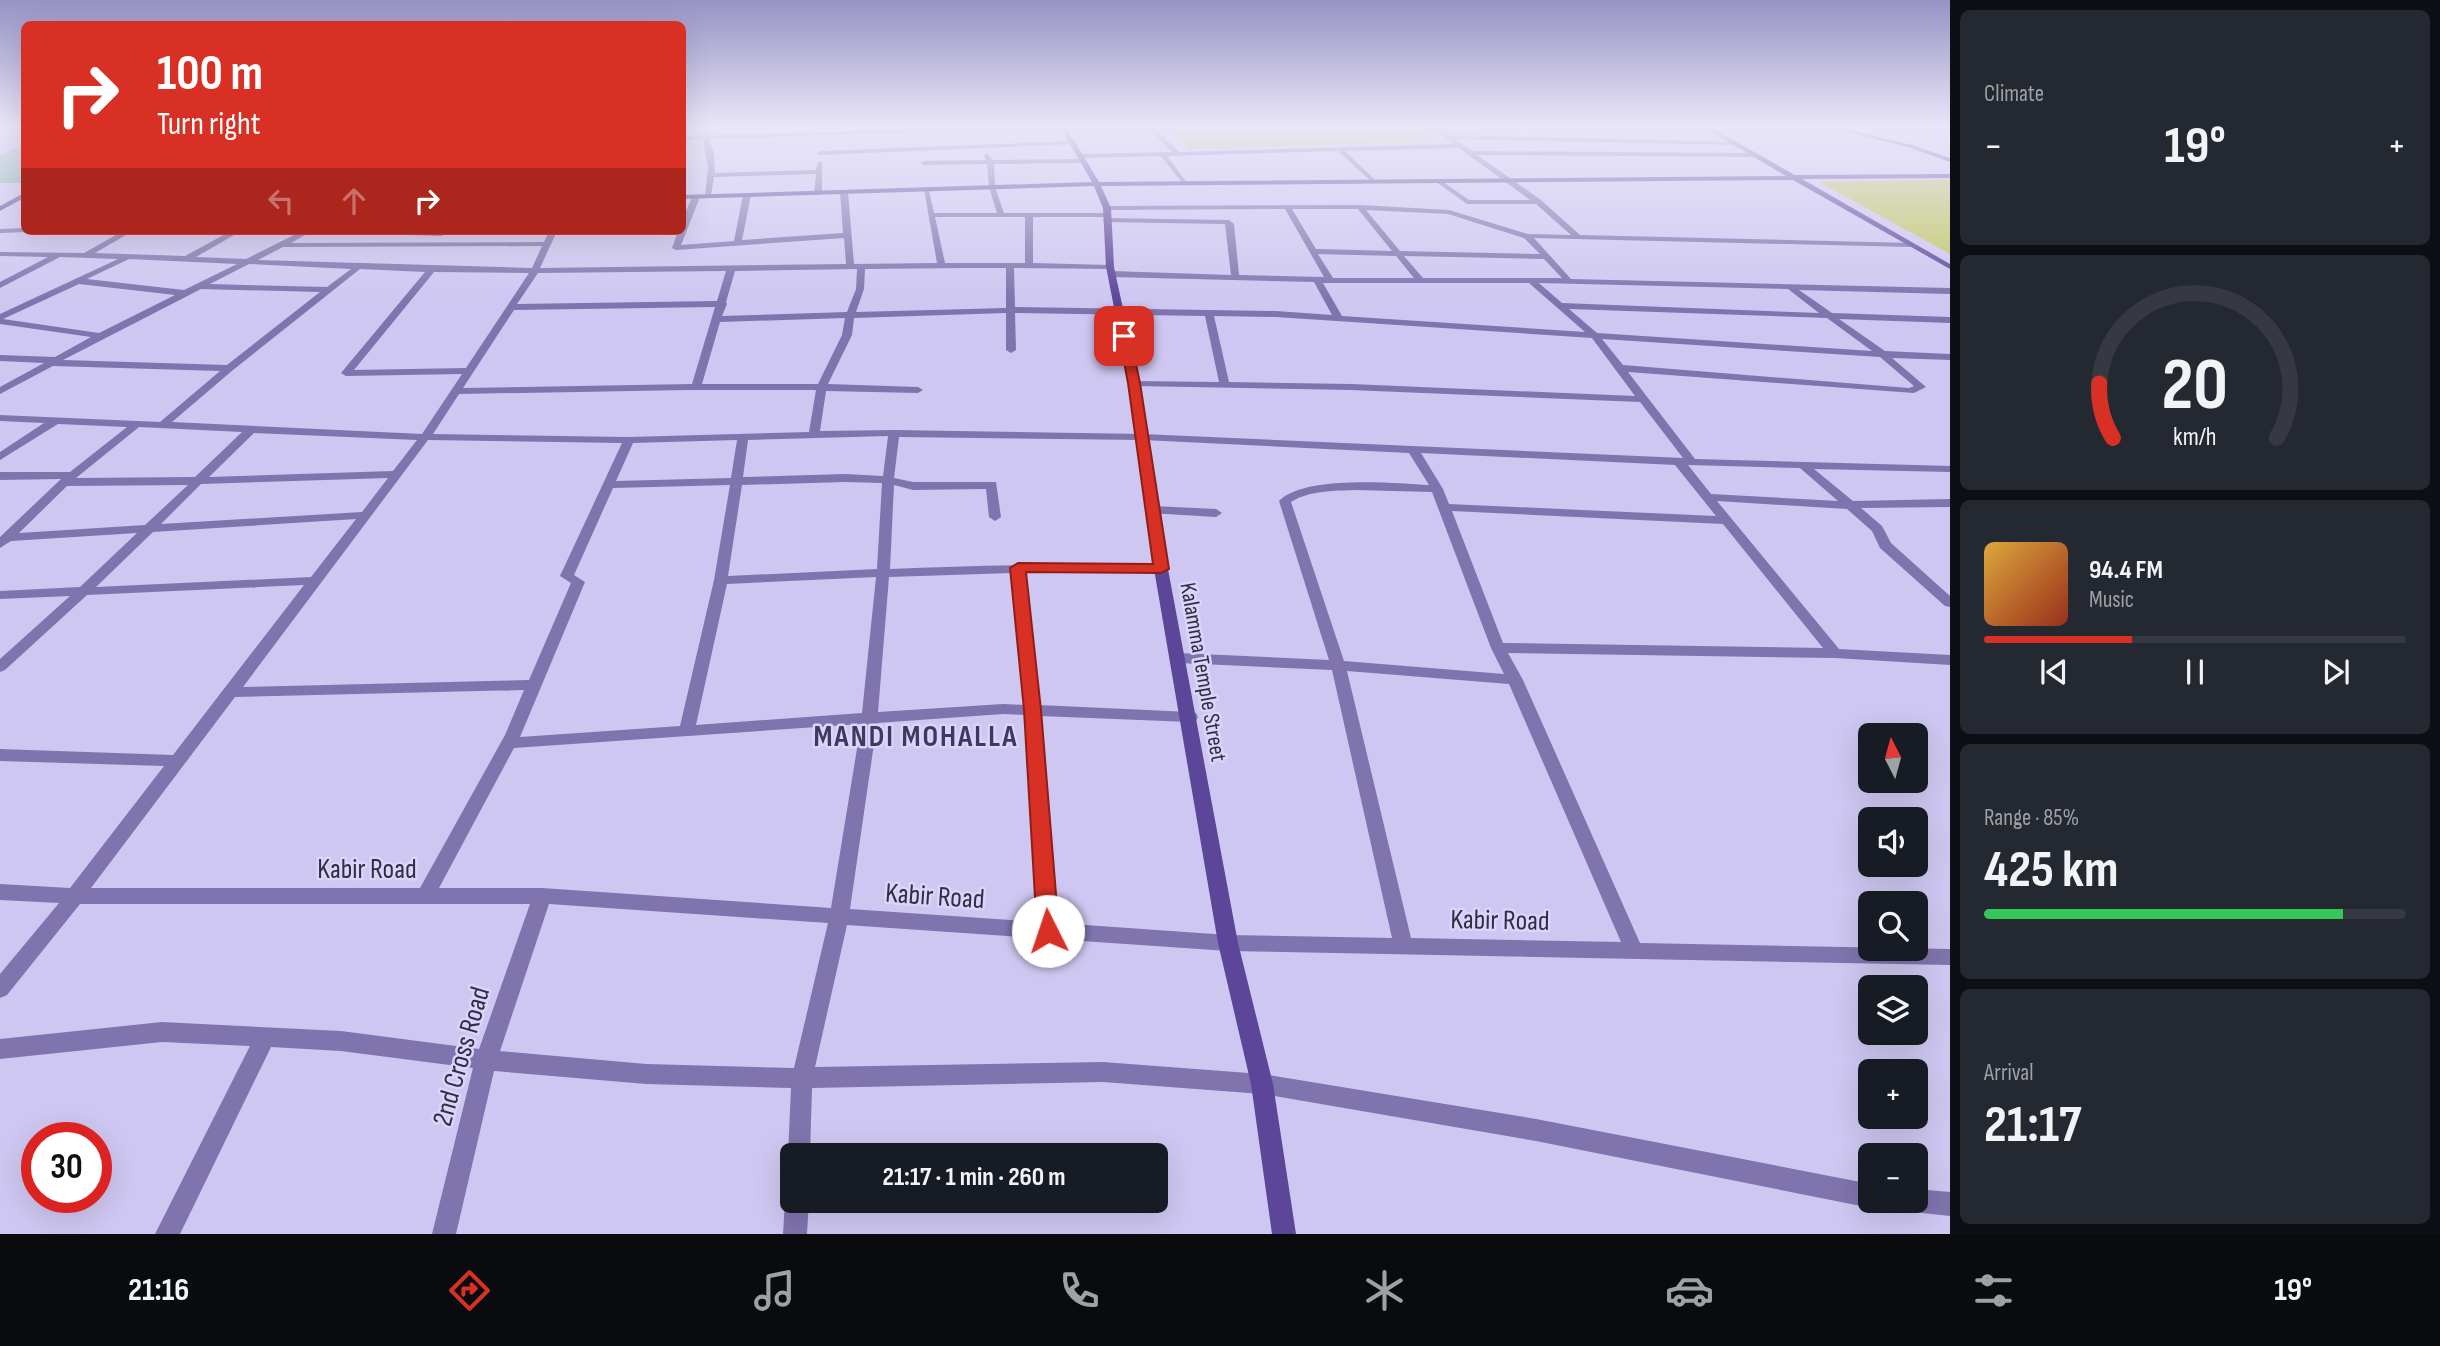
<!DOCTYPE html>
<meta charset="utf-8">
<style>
body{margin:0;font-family:"Sofia Sans Condensed",sans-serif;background:#242831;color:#f1f3f6;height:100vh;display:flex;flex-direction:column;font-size:26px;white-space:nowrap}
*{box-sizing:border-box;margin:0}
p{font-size:23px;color:#9ea1a6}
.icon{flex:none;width:38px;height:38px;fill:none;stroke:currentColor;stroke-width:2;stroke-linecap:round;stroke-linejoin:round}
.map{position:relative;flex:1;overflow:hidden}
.drawer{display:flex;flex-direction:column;gap:10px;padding:10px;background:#0d0f14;width:490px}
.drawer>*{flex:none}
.top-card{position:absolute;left:21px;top:21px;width:665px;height:214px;border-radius:10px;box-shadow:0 7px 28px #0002;background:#d93025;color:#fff;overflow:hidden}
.needle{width:46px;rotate:354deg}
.controls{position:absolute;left:1858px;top:723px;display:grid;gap:14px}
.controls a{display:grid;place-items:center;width:70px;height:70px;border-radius:10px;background:#171b24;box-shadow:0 7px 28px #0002;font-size:35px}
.speed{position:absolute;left:21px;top:1122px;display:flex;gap:14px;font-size:35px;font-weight:700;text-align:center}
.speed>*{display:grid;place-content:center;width:91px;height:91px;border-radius:50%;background:#171b24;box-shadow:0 7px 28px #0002;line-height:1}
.speed .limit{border:10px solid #d22;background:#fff;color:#111}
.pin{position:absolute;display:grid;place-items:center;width:60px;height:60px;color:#fff;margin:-30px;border-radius:14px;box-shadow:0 4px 10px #0006}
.me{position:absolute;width:77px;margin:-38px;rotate:356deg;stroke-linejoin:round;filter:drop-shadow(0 0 5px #0008)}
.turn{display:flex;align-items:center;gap:24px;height:147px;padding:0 21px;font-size:32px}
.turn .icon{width:91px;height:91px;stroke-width:2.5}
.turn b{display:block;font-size:49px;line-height:60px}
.lanes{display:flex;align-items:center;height:66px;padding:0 21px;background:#0003;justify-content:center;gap:35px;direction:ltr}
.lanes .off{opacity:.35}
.big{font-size:52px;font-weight:700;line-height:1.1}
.drawer .card{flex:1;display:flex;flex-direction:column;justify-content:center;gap:10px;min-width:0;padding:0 24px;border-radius:10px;background:#242831}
.drawer .dial{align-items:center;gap:0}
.dial svg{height:182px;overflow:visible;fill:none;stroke:#363941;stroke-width:7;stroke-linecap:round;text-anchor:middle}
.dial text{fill:#f1f3f6;stroke:none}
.song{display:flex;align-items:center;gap:21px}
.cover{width:84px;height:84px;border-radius:10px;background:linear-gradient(135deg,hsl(40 70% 55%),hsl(10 70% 35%))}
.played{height:7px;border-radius:4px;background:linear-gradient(90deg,#d93025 35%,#363941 35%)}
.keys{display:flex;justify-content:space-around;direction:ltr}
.heat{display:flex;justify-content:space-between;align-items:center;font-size:38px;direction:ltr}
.charge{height:10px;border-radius:5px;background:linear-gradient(90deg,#34c759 85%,#363941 0)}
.trip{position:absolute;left:780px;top:1143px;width:388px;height:70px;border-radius:10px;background:#171b24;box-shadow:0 7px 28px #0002;font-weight:700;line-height:70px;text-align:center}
.menu{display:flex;height:112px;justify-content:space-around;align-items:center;background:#090b0e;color:#9ea1a6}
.menu .icon{width:49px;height:49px}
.menu .current{color:#d93025}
.menu b{font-size:32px;color:#f1f3f6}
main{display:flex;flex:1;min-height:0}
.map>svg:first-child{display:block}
.green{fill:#c1c860}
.building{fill:#81b3a3}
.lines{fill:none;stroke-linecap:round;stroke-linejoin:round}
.street{fill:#7f74ad;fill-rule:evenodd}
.secondary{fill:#5c4699;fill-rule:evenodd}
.route{fill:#d93025;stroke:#8d1f18;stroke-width:2}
.labels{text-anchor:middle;stroke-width:5;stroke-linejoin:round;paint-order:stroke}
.street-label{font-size:23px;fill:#312f3f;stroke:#dbd4fe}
.near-street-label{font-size:28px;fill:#312f3f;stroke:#dbd4fe}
.district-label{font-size:30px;font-weight:bold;letter-spacing:2px;fill:#40395b;stroke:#dbd4fe}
</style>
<main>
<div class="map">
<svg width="1950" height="1234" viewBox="0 0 1950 1234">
<rect width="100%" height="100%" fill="#cec7f1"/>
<!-- green -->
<path class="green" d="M1169,127h246l24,15 -250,7z
M1950,180v74l-131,-72z"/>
<!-- building -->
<path class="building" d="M24,144v39h-24v-28z"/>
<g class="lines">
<!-- street -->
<path class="street" d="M993,127h68l-352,12 5,13 1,21 101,-3 2,-8h4v31l-4,2 -4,-2 2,-19 -102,3 -3,19 -6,1 3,-30 -5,-28 -21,1v-4z
M1146,127h7l26,25 275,-8 -23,-17h7l12,8 284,7 2,3 -281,-6 17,12 282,2 3,2 -3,2 -277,-2 64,45 39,35 333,8v4h-3l-376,-9 37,41 379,9v6l-151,-4 33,23 118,4v6l-111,-4 46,32 65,3v6l-58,-2 34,29 -12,6 -286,-21 67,87 255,7v6l-136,-3 39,32 97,-2v8l-89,1 21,18 9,17 59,53v11l-5,-1 -65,-58 -8,-17 -25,-22 -130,-8 122,148 111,6v10l-115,-7 -327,-5 15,27 117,263 310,6v16l-722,-14 -381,-26 -32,142 288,-5 159,12 274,45 335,65v16h10l-2,4 -8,4 -335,-67 -274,-47 -159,-12 -291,6 -2,67h-17v9l-5,-9 3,-67 -145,-4 -152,-13 -38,163h-24l41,-166 -132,-17 -70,-4 -91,187h-25l95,-188 -88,-4 -162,17v-20l162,-17 179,9 138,18 51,-145h-450l-73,91 -7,3v-24l59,-71 -59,-3v-16l70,4 94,-122 -164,-5v-12l173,6 131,-170 -217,10 -82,75 -5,2v-13l70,-63 -70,3v-8l80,-4 57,-54 -126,8 -11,7v-11l61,-58 -61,1v-8h70l57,-45 -69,-3 -58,36v-8l44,-29 -44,-2v-6l160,7 60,-51 -167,-5 -53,28v-7l44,-24 -44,-2v-6l55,2 36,-20 -91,-13v-10l118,-55 -58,-2 -60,31v-6l48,-25 -48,-1v-4l84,1 39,-22h10l-38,22 90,3 46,-25h10l-45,26 50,2 56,-28h10l-21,12 253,-1 5,-11h8l-17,37 306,-4 -2,-26 -168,12 -4,-2 6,-17h4v-11l11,-25 7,2 -19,48 53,-4 9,-46 4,-2 4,2 -9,45 101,-7 -3,-41 4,-2 4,2 6,72 83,-1 -13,-74 5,1 5,23h63l-8,-26 -2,-23 -63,1 -3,-2 3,-2 62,-1 -2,-5 3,-2 6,7 91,-1 3,2 -3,2 -90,1 1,23 9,26h103l4,2 -4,2h-74v46l77,2 4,2 -4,2 -96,-1 1,39 261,4 56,4 -18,-33 -202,-5 -4,-3 4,-3 119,4 -6,-51 -121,-2 -1,-2 4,-2 122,2 5,4 5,51 85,2 -39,-68 -181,1 -1,-2 4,-2 253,-1 89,5 79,24 43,1 -35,-31h-69l-32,-23v-2h4l30,21h61l-71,-52 -114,3 30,29 -2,3 -35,-32 -171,5 20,27 -3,2 -23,-29 -80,2 -3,-2 3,-2 91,-2zM1292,209h66l34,42 -76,-2zM1366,210l82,4 76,24 16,16 -140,-3zM935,217h90v46h-80zM542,246l-10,22 -274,-8 25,-13zM1318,254l78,2 18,22h-81zM1404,256l140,3 18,19h-139zM129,259l108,5 -53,26 -97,-11zM249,264l102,5 -24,18 -117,-3zM966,268h40v40l-150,4 8,-23 1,-20zM360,269l65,3 -84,101 5,3 116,-2 -40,60 -250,-12 61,-52zM857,269l-1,20 -9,23 -125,4 5,-12 -1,-2 9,-31zM726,271l-9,30 -200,3 21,-31zM434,272l95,1 -63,95 -112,2zM1323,283h206l56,49 -243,-16zM1539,283l249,6 31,24 -257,-10zM79,284l96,11 -76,38 -96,-14zM201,289l119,3 -93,73 -164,-5zM715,307l-23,77 -229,4 51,-78zM1569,309l258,9 45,33 -275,-18zM1006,313v37l5,3 5,-3 -1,-37 190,3 14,66 -89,-1 -1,2 5,3 217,4 289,12 43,56 -540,-24 -249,-4 -74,1 6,-40 92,2 5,-3 -5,-3 -90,-3 24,-49 2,-17zM1214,316l62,1 316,21 43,58 -284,-12 -122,-2zM845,318l-3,17 -24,49h-116l18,-62zM1602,339l278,18 34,29 -5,2 -286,-23zM687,390h129l-7,42 -180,5 -196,-3 26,-40zM139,427l103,5 -47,45 -119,1zM254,433l163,7 -24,31 -184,6zM888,436l-5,40 -38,-2 -102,3 5,-37zM899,437l244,3 266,13 20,32c-36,-2 -125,-10 -150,16l50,159 -150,-7 -7,5 7,5 153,7 60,268 -164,-3 -171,-12 -17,-207 150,6 6,-1 2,-4 -2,-4 -6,-1 -151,-7 -14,-132h136l7,-4 -7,-4c-91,-1 -181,0 -271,4l4,-84 19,5 73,-1 3,28 6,4 6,-4 -5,-35h-83l-19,-4zM428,440l194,3 -62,133 11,7 -42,97 -286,7zM737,440l-6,38 -115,3 17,-38zM1421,453l254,12 41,51 -267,-12 -6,-15zM1688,465l112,3 38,33 -127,-7zM388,478l-26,34 -201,12 40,-40zM845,482l37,1 -5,86 -149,7 14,-91zM188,485l-43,40 -126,8 48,-47zM730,485l-16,95 -34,146 -160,11 65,-155 -11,-7 39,-87zM1356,490l76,2 59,156 13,26 -160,-13 -53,-159c19,-12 44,-11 65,-12zM1452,511l271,13 100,124 -320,-5zM356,519l-45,58 -215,10 57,-55zM1012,573l12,132 -21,-1 -125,8 11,-135zM876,577l-14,136 -166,12 31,-141zM1347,671l162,13 112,258 -210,-4zM524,690l-19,45 -85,153h-329l144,-191zM1003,714l22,1 13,207 -188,-13 27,-186zM861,724l-30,184 -289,-20h-103l75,-140zM549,904l279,19 -34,145 -148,-4 -146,-13z
M1073,141l2,3 -255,11 -3,-2 3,-2z
M24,228l3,4 -27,1v-4z
M342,231h116l-17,5 -95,-3z
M1153,506l63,3 6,4 -6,4 -67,-4 -2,-3 2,-3z
M1916,1189l34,3v24l-37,-4 -8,-4 -4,-8h15z
M793,1190v10h16l-2,34h-24l2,-34 4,-8z"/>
<!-- secondary -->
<path class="secondary" d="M1060,127h6l33,55 687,-6 -83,-49h7l85,48 155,-1v4l-148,1 148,85v5l-157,-89 -692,6 10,22 3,59 25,116 29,186 70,374 35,141 23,150h-24l-21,-150 -33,-141 -64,-374 -25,-186 -23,-116 -3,-59 -9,-22 -412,13v-4l410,-13z
M1826,127h11l75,18 38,13v4l-42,-15z
M24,193v5l-24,13v-5z"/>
</g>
<!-- sky -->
<linearGradient id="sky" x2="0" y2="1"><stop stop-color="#9792c3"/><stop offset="0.42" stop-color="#e9e6f9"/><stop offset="1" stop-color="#e9e6f9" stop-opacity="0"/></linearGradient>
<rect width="1950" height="300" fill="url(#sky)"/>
<!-- route -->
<path class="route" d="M1124,332l6,4 10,47 29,186 -8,4 -135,-1 15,138 18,221 -3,6 -8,3 -8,-3 -3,-6 -13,-221 -14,-142 8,-5 135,1 -25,-181 -9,-47z"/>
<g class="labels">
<!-- street labels -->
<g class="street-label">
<text transform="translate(1204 672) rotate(80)" y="8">Kalamma Temple Street</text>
</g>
<!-- near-street labels -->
<g class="near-street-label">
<text x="367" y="878">Kabir Road</text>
<text transform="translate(935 895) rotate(4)" y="10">Kabir Road</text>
<text transform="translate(1500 919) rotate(1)" y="10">Kabir Road</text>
<text transform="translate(460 1056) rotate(-74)" y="10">2nd Cross Road</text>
</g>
<!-- district labels -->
<g class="district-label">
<text x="916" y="746">MANDI MOHALLA</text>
</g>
</g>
</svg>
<div class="controls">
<a><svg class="needle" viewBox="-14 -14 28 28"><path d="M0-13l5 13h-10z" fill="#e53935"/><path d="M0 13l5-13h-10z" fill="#9ea1a6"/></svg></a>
<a><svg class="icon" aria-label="sound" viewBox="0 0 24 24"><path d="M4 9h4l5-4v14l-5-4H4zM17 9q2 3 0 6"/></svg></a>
<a><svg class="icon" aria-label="search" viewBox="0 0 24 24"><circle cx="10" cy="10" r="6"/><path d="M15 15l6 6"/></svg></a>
<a><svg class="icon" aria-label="layers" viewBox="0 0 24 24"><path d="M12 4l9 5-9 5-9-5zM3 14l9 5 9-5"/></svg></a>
<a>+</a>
<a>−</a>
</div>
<div class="speed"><div class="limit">30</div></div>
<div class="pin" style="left:1124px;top:336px;background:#d93025"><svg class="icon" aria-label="arrive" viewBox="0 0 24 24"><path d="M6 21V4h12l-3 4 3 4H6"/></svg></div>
<svg class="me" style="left:1048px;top:931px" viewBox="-20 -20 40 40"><circle r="19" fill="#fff"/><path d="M0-13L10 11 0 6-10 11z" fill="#d93025"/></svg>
<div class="trip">21:17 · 1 min · 260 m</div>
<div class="top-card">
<div class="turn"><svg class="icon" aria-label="right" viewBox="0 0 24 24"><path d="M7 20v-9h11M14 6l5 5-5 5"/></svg><div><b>100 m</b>Turn right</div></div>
<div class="lanes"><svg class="icon off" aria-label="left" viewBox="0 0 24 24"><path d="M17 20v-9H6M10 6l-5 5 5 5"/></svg><svg class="icon off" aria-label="ahead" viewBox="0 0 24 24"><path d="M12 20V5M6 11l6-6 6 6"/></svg><svg class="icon" aria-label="right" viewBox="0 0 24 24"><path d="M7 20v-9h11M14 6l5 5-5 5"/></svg></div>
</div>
</div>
<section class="drawer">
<div class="card"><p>Climate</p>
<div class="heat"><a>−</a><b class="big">19°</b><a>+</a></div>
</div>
<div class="card dial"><svg viewBox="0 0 100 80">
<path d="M14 69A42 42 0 1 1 86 69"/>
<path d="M14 69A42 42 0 0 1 8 45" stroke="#d93025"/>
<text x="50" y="56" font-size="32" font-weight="700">20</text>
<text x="50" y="72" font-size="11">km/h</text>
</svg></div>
<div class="card">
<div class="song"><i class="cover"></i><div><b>94.4 FM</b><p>Music</p></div></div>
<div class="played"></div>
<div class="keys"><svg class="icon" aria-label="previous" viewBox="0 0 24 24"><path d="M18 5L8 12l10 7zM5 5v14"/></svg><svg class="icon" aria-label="pause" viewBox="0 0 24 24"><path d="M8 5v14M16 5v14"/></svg><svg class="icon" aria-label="next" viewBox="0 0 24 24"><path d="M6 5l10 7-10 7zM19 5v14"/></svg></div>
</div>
<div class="card"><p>Range · 85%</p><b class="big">425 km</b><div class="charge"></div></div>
<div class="card"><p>Arrival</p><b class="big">21:17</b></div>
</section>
</main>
<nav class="menu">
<b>21:16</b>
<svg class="icon current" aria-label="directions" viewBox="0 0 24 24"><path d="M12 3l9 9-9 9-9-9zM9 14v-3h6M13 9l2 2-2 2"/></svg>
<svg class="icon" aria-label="music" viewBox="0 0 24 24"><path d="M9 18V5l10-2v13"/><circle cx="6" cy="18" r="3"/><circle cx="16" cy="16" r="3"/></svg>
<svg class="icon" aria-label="phone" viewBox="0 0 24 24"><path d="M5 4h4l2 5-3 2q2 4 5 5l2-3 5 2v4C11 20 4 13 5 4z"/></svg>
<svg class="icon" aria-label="climate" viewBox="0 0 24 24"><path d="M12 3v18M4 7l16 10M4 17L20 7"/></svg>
<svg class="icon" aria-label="car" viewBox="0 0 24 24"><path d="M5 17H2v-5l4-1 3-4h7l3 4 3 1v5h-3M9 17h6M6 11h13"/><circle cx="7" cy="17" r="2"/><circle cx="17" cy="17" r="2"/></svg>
<svg class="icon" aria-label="filters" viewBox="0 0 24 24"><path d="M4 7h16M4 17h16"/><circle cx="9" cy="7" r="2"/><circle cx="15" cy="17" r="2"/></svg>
<b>19°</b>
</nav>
